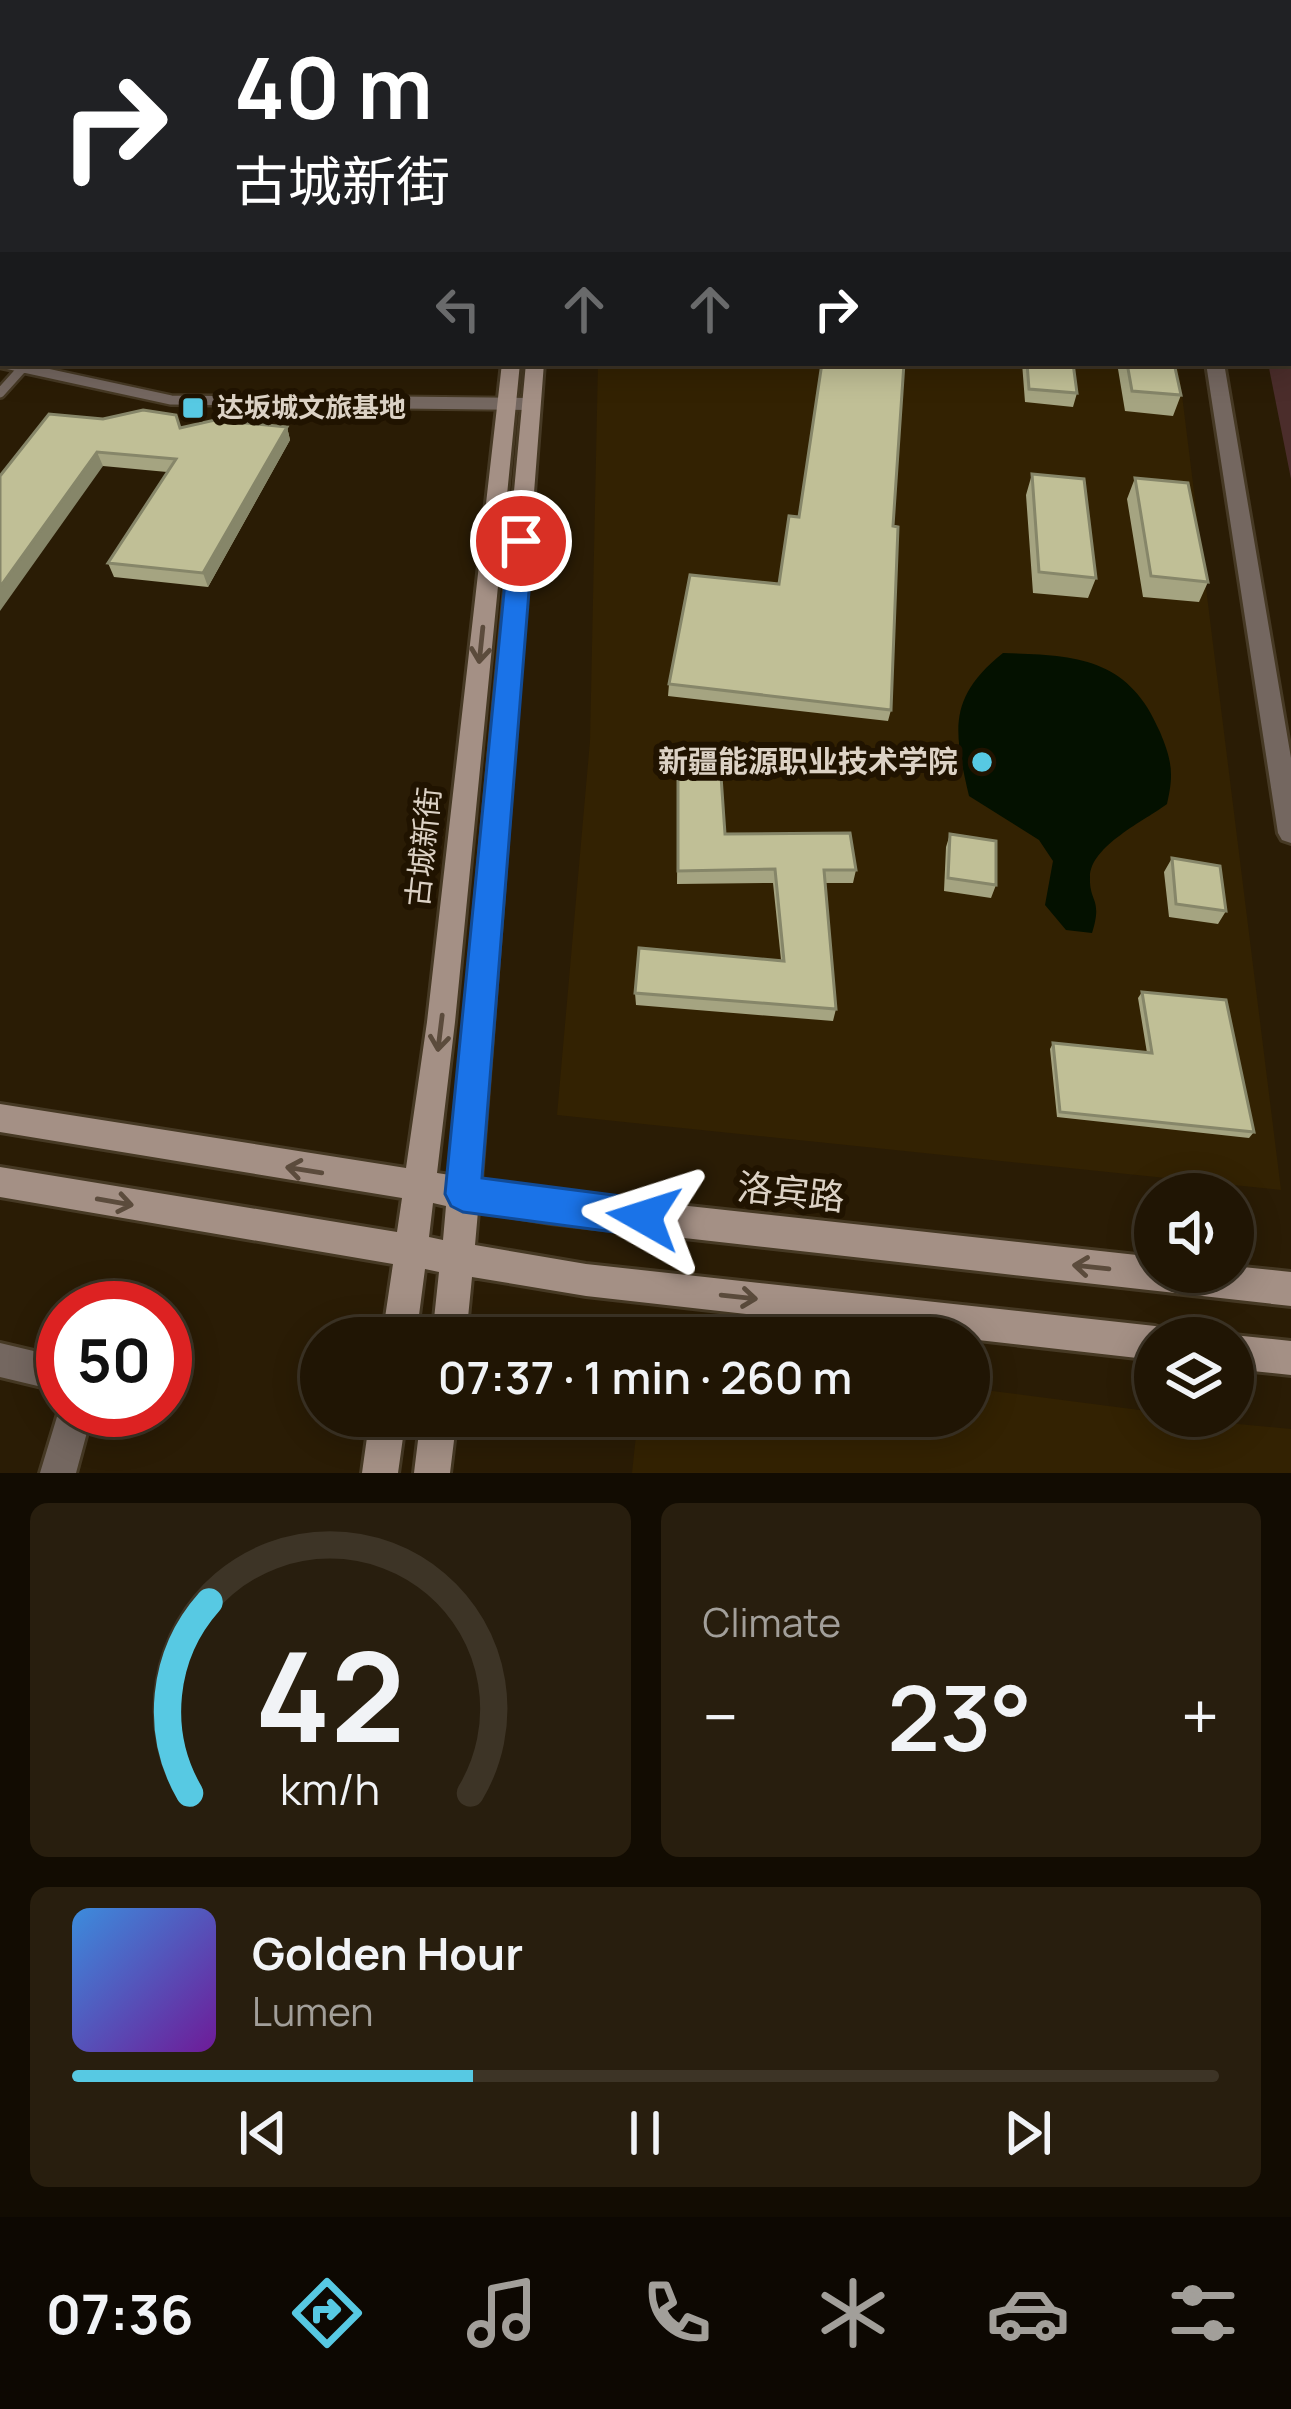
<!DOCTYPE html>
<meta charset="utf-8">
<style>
body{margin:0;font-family:Manrope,"Noto Sans SC",sans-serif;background:#281e0e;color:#f1f3f6;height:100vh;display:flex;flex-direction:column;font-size:45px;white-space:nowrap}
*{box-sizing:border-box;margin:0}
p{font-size:39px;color:#a29f9a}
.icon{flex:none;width:66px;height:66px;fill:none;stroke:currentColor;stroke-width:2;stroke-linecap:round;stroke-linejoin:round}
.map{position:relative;height:1473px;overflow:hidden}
.details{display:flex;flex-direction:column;gap:30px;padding:30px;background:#120c02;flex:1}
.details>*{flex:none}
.top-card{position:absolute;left:0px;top:0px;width:1293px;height:366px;box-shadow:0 6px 30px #0003,0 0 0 3px #3d3426;background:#202124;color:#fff;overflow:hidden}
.tools{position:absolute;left:1134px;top:1173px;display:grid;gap:24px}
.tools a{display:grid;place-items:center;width:120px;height:120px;border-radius:50%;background:#201504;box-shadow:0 6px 30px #0003,0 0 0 3px #3d3426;font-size:60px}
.speed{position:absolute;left:36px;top:1281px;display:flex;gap:24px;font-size:60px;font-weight:700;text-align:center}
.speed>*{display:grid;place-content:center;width:156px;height:156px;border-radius:50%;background:#201504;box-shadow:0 6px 30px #0003,0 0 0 3px #3d3426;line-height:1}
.speed .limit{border:18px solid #d22;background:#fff;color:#111}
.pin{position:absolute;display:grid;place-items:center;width:102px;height:102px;color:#fff;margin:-51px;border:6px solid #fff;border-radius:50%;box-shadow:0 3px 12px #0007}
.me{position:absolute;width:132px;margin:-66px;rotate:276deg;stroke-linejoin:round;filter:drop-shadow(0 0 9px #0008)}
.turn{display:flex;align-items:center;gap:42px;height:252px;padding:0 36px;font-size:54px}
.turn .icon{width:156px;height:156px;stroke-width:2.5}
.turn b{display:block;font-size:84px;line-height:102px}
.lanes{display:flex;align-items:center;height:114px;padding:0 36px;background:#0003;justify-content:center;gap:60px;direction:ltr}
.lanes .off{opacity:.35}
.big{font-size:90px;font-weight:600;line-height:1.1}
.details .card{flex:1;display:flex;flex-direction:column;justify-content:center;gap:18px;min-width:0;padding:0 42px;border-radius:18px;background:#281e0e}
.details .dial{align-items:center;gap:0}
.dial svg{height:312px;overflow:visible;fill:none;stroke:#3d3426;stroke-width:7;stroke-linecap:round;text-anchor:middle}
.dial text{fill:#f1f3f6;stroke:none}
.song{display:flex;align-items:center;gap:36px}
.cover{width:144px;height:144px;border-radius:18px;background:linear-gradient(135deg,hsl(210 70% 55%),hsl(280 70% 35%))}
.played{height:12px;border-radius:6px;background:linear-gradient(90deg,#57c9e3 35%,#3d3426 35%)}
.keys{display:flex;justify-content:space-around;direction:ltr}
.heat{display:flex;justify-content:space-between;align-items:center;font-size:66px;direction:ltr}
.details .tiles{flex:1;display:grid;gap:30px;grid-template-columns:1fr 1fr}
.card:last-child{grid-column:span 2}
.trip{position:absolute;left:300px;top:1317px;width:690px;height:120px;border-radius:60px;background:#201504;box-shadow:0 6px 30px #0003,0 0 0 3px #3d3426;font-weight:600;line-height:120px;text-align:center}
.menu{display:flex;height:192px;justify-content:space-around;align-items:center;background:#0d0802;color:#a29f9a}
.menu .icon{width:84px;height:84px}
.menu .current{color:#57c9e3}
.menu b{font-size:54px;color:#f1f3f6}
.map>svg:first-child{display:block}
.built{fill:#332202}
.green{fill:#4b2d2b}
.water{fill:#041100}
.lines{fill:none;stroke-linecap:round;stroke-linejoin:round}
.service-far1-casing{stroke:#463924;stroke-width:14}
.service-casing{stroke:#463924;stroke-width:16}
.minor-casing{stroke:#463924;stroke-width:6}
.tertiary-casing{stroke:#463924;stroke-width:6}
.secondary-casing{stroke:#463924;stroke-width:6}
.service-far1{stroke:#746760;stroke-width:9}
.service{stroke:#746760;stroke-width:12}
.minor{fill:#746760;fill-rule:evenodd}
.tertiary{fill:#746760;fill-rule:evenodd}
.secondary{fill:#a49085;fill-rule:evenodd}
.wall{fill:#a5a481}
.shaded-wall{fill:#868669}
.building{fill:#c0bf96;stroke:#868669;stroke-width:3}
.oneway{stroke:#5b4b3c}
.route{fill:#1a73e8;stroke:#114b97;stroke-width:3}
.poi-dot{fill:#57c9e3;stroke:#201300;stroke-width:4.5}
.labels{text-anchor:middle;stroke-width:12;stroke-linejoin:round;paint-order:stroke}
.far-poi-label{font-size:27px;font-weight:bold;fill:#dcd2c5;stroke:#201300;text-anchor:start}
.poi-label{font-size:30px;font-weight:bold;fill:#dcd2c5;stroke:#201300;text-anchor:end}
.street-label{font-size:30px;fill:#dcd2c5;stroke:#201300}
.near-street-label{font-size:36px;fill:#dcd2c5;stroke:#201300}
</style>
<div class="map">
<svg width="1291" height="1473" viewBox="0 0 1291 1473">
<rect width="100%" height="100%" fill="#2a1c05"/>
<!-- built -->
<path class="built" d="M598,363h580l103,827 -724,-75 33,-374z
M969,1388l186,24v4l136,13v44h-659l6,-57h331z"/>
<!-- green -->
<path class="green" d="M1291,179v300l-23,-116h22z"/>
<!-- water -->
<path class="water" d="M1003,653c72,2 126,4 157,79 12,29 14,42 7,72 -21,16 -77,42 -77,73 -1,26 13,21 2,56l-26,-3 -21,-25 8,-44 -14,-21 -70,-44c-15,-65 -22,-98 34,-143z"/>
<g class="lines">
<defs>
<path id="service-far1" d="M0,363l171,37 361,4
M0,393l27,-30"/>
<path id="service" d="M355,402l177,2"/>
<path id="minor" d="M0,1343l63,15v34l-63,-15z
M63,1397v13h30l-17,63h-36z"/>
<path id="tertiary" d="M1105,0h12l2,3h-12z
M1290,151h1v9h-1z
M1206,363h18l67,395v85l-9,-3 -4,-7z"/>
<path id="secondary" d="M543,0h12l-13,3z
M560,0h12v3h-12z
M502,363h18l-65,659 -18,151 13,2 76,-812h18l-63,817 70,11 604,66v15h78v-6l58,6v34l-740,-83 -73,-12 -3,34 111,19 569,62 12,5 3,7h-15v22l-569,-64 -114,-19 -6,61h-34l7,-66 -14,-3 -9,69h-34l11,-74 -393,-67v-30l397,65 5,-34 -402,-66v-28l406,64 21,-146zM433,1203l13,3 -3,34 -14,-3z
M1233,1335l58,6v34l-58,-6v-31h-7z
M370,1416h36l-8,57h-36z
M421,1416h36l-7,57h-36z"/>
</defs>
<!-- service-far1 casing -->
<use href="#service-far1" class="service-far1-casing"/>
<!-- service casing -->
<use href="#service" class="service-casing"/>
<!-- minor casing -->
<use href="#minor" class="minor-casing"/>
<!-- tertiary casing -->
<use href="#tertiary" class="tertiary-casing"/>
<!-- secondary casing -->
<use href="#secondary" class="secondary-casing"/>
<!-- service-far1 -->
<use href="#service-far1" class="service-far1"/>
<!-- service -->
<use href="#service" class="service"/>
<!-- minor -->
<use href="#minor" class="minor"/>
<!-- tertiary -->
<use href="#tertiary" class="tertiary"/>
<!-- secondary -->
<use href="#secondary" class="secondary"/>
</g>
<!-- wall -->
<path class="wall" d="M1022,363h51l4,30 -4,14 -48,-5z
M1117,363h57l7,32 -8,21 -48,-5z
M287,427l3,13 -82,147 -94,-10 -6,-14 59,-91 -64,-6 -103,10 180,-48z
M1032,474l64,104 -8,20 -55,-5 -7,-98z
M1135,478l73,104 -9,20 -56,-5 -16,-98z
M893,526l-2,184 -3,11 -220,-25 1,-12 110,-100z
M678,776l47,58 131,36 -3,13h-28l11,126 -3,12 -197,-16 -1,-12 146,-33 -8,-77 -96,1z
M950,834l46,51 -5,13 -47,-7 2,-44z
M1172,858l54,53 -8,13 -49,-7 -5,-45z
M1142,992l112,140 -5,6 -192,-21 -7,-68 3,-6 94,10 -9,-55z"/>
<!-- shaded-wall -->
<path class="shaded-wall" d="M287,427l3,13 -82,147 -5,-14z
M97,452l6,14 -103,145v-24z"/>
<!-- building -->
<path class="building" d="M488,0h23l-1,3h-23z
M820,0h25v3h-25z
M944,0h23v3h-23z
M822,363h82l-11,163 5,1 -7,183 -222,-26 21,-109 89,9 10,-68 10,1z
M1027,363h46l4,30 -48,-4z
M1127,363h47l7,32 -49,-4z
M143,410l33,5 4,13 35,-8 72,7 -84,146 -95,-10 68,-104 -79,-7 -97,135v-111l49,-62 54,5z
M1032,474l52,5 12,99 -57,-6z
M1135,478l53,5 20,99 -57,-6z
M678,776h43l4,58 125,-1 6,37h-32l12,139 -201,-16 4,-45 145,13 -9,-92 -97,2z
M950,834l46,7v44l-48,-7z
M1172,858l48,8 6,45 -50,-7z
M1142,992l84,8 28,132 -194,-20 -7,-69 99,10z"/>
<!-- one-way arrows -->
<defs><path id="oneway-shaft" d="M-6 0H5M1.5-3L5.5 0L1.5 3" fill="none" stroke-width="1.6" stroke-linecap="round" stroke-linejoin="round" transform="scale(3)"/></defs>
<g class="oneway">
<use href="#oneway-shaft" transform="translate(481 645) rotate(96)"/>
<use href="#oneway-shaft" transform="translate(440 1033) rotate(97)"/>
<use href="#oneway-shaft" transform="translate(304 1170) rotate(-171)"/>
<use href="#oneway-shaft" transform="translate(115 1202) rotate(10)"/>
<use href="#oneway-shaft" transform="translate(1091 1267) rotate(-174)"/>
<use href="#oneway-shaft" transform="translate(739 1297) rotate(6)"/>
</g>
<!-- route -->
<path class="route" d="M521,533l12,8 -51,637 162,21 13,6 5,12 -5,13 -13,6 -181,-24 -12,-6 -6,-12 64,-653z"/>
<!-- markers -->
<g class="poi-dot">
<rect x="181" y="396" width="24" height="24" rx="6"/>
<circle cx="982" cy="762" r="12"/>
</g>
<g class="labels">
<!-- far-poi labels -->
<g class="far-poi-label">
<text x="217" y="417">达坂城文旅基地</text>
</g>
<!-- poi labels -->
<g class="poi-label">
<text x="958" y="772">新疆能源职业技术学院</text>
</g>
<!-- street labels -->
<g class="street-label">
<text transform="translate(424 847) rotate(-84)" y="10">古城新街</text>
</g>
<!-- near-street labels -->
<g class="near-street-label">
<text transform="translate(791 1192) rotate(6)" y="13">洛宾路</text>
</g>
</g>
</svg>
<div class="tools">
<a><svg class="icon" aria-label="sound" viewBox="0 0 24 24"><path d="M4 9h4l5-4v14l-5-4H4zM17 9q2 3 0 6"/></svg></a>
<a><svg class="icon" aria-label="layers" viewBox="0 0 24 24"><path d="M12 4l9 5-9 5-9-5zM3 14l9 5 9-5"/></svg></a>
</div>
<div class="speed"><div class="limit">50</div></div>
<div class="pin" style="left:521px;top:541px;background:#d93025"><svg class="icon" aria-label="arrive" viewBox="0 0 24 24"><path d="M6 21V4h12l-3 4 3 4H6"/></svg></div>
<svg class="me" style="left:644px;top:1217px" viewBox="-20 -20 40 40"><path d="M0-17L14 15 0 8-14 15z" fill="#1a73e8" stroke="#fff" stroke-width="4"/></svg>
<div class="trip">07:37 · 1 min · 260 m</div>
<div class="top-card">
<div class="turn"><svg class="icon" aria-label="right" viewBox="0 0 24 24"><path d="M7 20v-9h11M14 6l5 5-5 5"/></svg><div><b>40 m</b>古城新街</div></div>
<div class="lanes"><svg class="icon off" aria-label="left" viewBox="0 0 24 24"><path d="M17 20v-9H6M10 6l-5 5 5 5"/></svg><svg class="icon off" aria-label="ahead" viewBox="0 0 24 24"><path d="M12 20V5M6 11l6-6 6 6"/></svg><svg class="icon off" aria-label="ahead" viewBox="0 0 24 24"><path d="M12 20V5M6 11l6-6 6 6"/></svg><svg class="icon" aria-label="right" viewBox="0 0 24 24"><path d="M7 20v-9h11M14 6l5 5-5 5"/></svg></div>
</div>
</div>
<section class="details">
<div class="tiles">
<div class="card dial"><svg viewBox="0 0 100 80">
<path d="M14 69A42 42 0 1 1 86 69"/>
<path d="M14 69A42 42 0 0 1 19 20" stroke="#57c9e3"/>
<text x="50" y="56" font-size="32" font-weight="700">42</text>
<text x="50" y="72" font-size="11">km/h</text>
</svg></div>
<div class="card"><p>Climate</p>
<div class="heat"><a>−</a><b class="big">23°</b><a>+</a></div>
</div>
<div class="card">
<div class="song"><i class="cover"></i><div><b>Golden Hour</b><p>Lumen</p></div></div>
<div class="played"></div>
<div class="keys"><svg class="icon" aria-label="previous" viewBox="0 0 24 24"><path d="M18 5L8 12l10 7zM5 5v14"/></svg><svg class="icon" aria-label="pause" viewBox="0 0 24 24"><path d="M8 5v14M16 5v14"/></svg><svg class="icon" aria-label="next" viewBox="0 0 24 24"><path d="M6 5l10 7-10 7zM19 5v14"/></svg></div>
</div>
</div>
</section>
<nav class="menu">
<b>07:36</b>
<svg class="icon current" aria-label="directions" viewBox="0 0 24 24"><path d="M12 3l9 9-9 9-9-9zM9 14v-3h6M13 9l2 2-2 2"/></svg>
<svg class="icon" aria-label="music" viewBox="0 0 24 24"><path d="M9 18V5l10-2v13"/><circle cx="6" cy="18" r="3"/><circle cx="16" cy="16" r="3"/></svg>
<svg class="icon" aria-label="phone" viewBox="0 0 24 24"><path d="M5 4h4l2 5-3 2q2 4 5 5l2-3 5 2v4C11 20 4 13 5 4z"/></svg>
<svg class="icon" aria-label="climate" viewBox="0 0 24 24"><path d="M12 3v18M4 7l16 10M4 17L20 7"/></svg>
<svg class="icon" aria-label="car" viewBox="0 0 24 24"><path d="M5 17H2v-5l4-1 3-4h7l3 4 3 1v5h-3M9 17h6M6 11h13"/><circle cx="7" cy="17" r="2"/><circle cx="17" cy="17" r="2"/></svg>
<svg class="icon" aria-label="filters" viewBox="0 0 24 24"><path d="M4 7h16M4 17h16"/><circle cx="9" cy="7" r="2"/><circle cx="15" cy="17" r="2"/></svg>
</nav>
